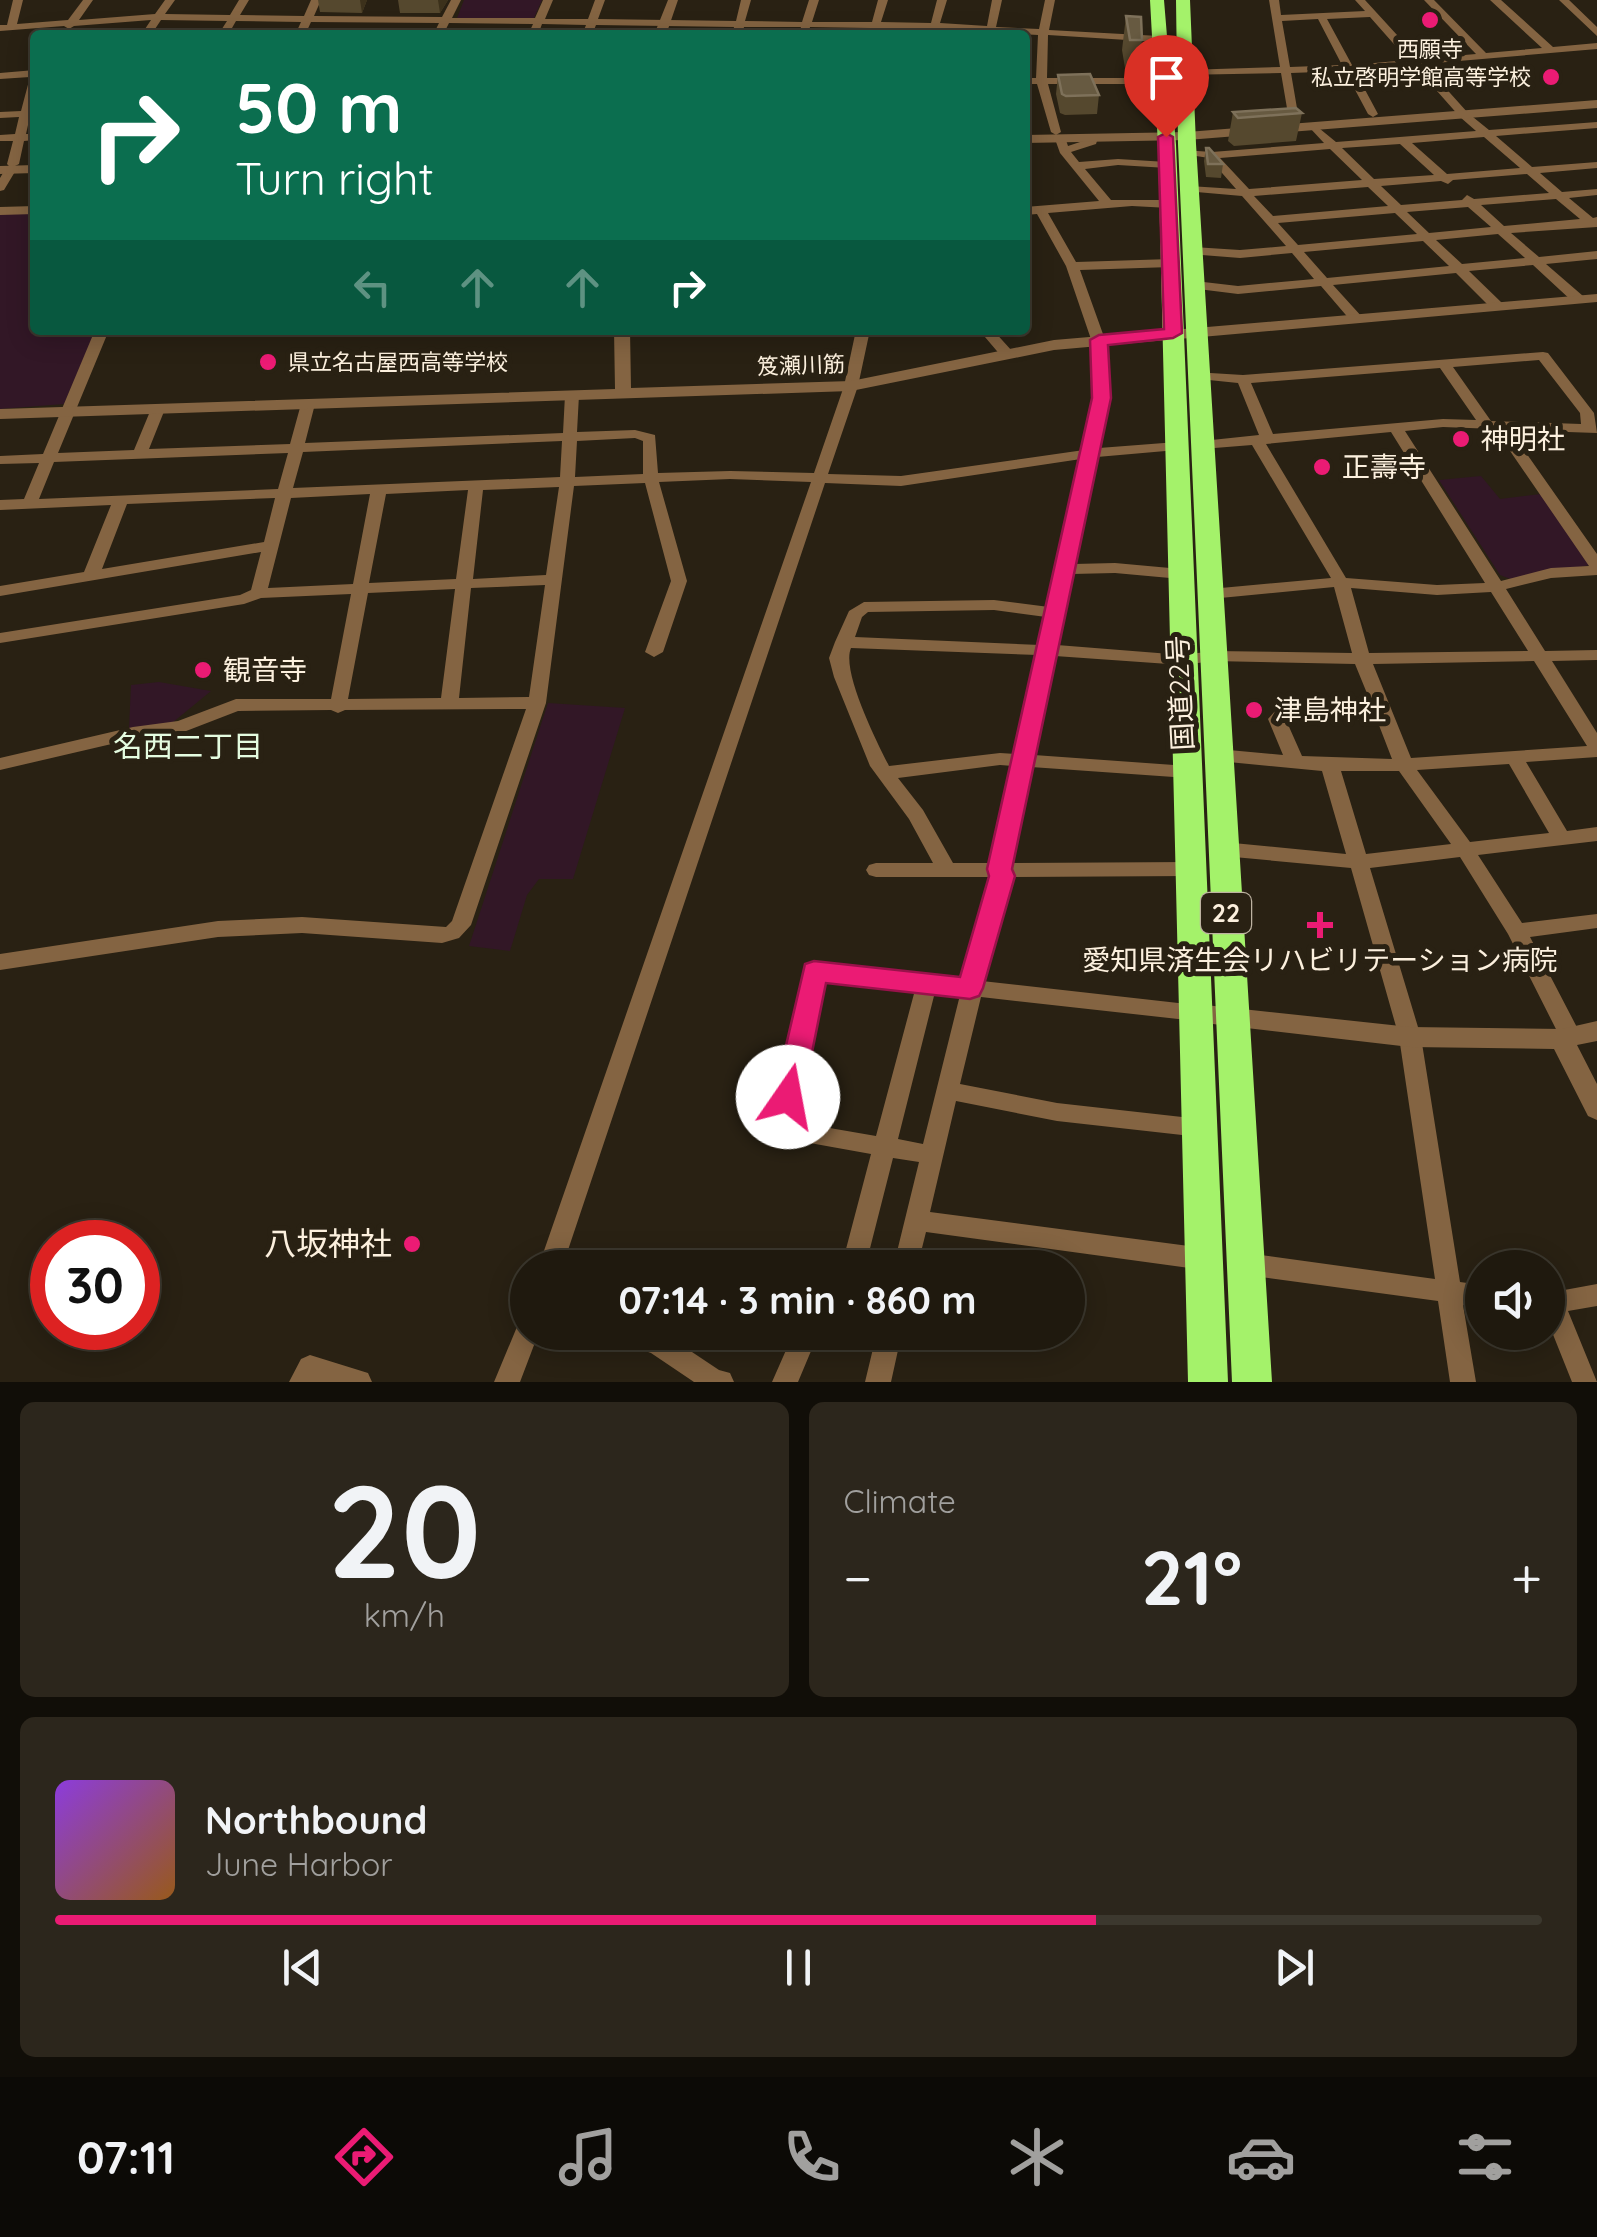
<!DOCTYPE html>
<meta charset="utf-8">
<style>
body{margin:0;font-family:Quicksand,"Noto Sans JP",sans-serif;background:#2c261c;color:#f1f3f6;height:100vh;display:flex;flex-direction:column;font-size:38px;white-space:nowrap}
*{box-sizing:border-box;margin:0}
p{font-size:32px;color:#a1a09e}
.icon{flex:none;width:55px;height:55px;fill:none;stroke:currentColor;stroke-width:2;stroke-linecap:round;stroke-linejoin:round}
.map{position:relative;height:1382px;overflow:hidden}
.sheet{display:flex;flex-direction:column;gap:20px;padding:20px;background:#110e08;flex:1}
.sheet>*{flex:none}
.banner{position:absolute;left:30px;top:30px;width:1000px;height:305px;border-radius:10px;box-shadow:0 5px 25px #0003,0 0 0 2px #3c382e;background:#0b6e4f;color:#fff;overflow:hidden}
.buttons{position:absolute;left:1465px;top:1250px;display:grid;gap:20px}
.buttons a{display:grid;place-items:center;width:100px;height:100px;border-radius:50%;background:#1f190e;box-shadow:0 5px 25px #0003,0 0 0 2px #3c382e;font-size:50px}
.speed{position:absolute;left:30px;top:1220px;display:flex;gap:20px;font-size:50px;font-weight:700;text-align:center}
.speed>*{display:grid;place-content:center;width:130px;height:130px;border-radius:50%;background:#1f190e;box-shadow:0 5px 25px #0003,0 0 0 2px #3c382e;line-height:1}
.speed .limit{border:15px solid #d22;background:#fff;color:#111}
.pin{position:absolute;display:grid;place-items:center;width:85px;height:85px;color:#fff;margin:-102px -42px;border-radius:50% 50% 50% 0;rotate:-45deg;box-shadow:0 0 10px #0007}
.pin .icon{rotate:45deg}
.me{position:absolute;width:110px;margin:-55px;rotate:12deg;stroke-linejoin:round;filter:drop-shadow(0 0 8px #0008)}
.turn{display:flex;align-items:center;gap:35px;height:210px;padding:0 40px;font-size:45px}
.turn .icon{width:130px;height:130px;stroke-width:2.5}
.turn b{display:block;font-size:70px;line-height:85px}
.lanes{display:flex;align-items:center;height:95px;padding:0 40px;background:#0003;justify-content:center;gap:50px;direction:ltr}
.lanes .off{opacity:.35}
.big{font-size:75px;font-weight:700;line-height:1.1}
.sheet .card{flex:1;display:flex;flex-direction:column;justify-content:center;gap:15px;min-width:0;padding:0 35px;border-radius:15px;background:#2c261c}
.sheet .dial{align-items:center;gap:0}
.dial b{font-size:130px;line-height:1}
.song{display:flex;align-items:center;gap:30px}
.cover{width:120px;height:120px;border-radius:15px;background:linear-gradient(135deg,hsl(270 70% 55%),hsl(30 70% 35%))}
.played{height:10px;border-radius:5px;background:linear-gradient(90deg,#eb1b74 70%,#3c382e 70%)}
.keys{display:flex;justify-content:space-around;direction:ltr}
.heat{display:flex;justify-content:space-between;align-items:center;font-size:55px;direction:ltr}
.sheet .tiles{flex:1;display:grid;gap:20px;grid-template-columns:1fr 1fr}
.card:last-child{grid-column:span 2}
.trip{position:absolute;left:510px;top:1250px;width:575px;height:100px;border-radius:50px;background:#1f190e;box-shadow:0 5px 25px #0003,0 0 0 2px #3c382e;font-weight:700;line-height:100px;text-align:center}
.dock{display:flex;height:160px;justify-content:space-around;align-items:center;background:#0c0a06;color:#a1a09e}
.dock .icon{width:70px;height:70px}
.dock .current{color:#eb1b74}
.dock b{font-size:45px;color:#f1f3f6}
.map>svg:first-child{display:block}
.green{fill:#321726}
.lines{fill:none;stroke-linecap:round;stroke-linejoin:round}
.minor{fill:#846442;fill-rule:evenodd}
.tertiary{fill:#846442;fill-rule:evenodd}
.trunk{fill:#a4f26a;fill-rule:evenodd}
.wall{fill:#55482e}
.shaded-wall{fill:#3c311b}
.building{fill:#675a41;stroke:#7e715a;stroke-width:2.5}
.route{fill:#eb1b74;stroke:#99124b;stroke-width:2.5}
.poi-dot{fill:#eb1b74;stroke:#292113;stroke-width:4}
.labels{text-anchor:middle;stroke-width:10;stroke-linejoin:round;paint-order:stroke}
.far-poi-label{font-size:22px;fill:#fcf0de;stroke:#292113}
.far-street-label{font-size:22px;fill:#fcf0de;stroke:#292113}
.shield{fill:#292113;stroke:#bdb2a1;stroke-width:2.5}
.shield-label{font-size:25px;font-weight:bold;fill:#fcf0de}
.poi-label{font-size:28px;fill:#fcf0de;stroke:#292113;text-anchor:start}
.street-label{font-size:28px;fill:#fcf0de;stroke:#292113}
.neighbourhood-label{font-size:30px;fill:#e4fce0;stroke:#292113}
.near-poi-label{font-size:32px;fill:#fcf0de;stroke:#292113;text-anchor:end}
</style>
<div class="map">
<svg width="1597" height="1382" viewBox="0 0 1597 1382">
<rect width="100%" height="100%" fill="#292113"/>
<!-- green -->
<path class="green" d="M464,0h78l-8,18h-77z
M35,213v117h61l-32,74 -64,5v-195z
M1481,476l19,23 41,-5 49,71 -77,15 -13,-5 -61,-95z
M159,682l52,9 -39,32 -43,5 2,-43z
M548,703l77,5 -52,171h-34l-12,16 -17,56 -41,-5z"/>
<g class="lines">
<!-- minor -->
<path class="minor" d="M13,0h10l-6,24 51,-4 15,-20h10l-14,20 76,-6 10,-14h10l-10,14 65,1 9,-15h10l-9,15 64,1 7,-16h10l-7,16 128,1 9,-17h10l-9,18h83l8,-18h10l-8,19h43l7,-19h10l-7,19 138,2 5,-21h10l-6,21 57,1 7,-22h10l-7,22h60l6,-22h10l-7,22 50,1 6,-23h10l-7,23 47,3 5,-26h10l-6,27 43,2 6,-29h10l-6,30 110,6 5,3 -5,3 -111,-7 -1,43h114l5,3 -5,3h-113l13,48 -5,3 -5,-3 -14,-48h-12v-6h11l2,-43 -99,-6 -2,6h-8v-6l-49,-1 -2,7h-10l2,-7 -60,-1 -2,8h-10l3,-8h-57l-2,8h-10l2,-8 -138,-2 -4,10h-10l4,-10 -44,-1 -4,11h-10l5,-11 -84,-1 -6,12h-10l6,-12 -128,-1 -6,13h-10l6,-13 -65,-1 -8,14h-10l9,-14 -66,-1 -10,15h-10l10,-15 -77,6 -5,3 -5,-3 -64,5v-6h7z
M1269,0h10l2,15 84,-4 -10,-11h10l54,59 57,-5 -52,-54h10l52,53 56,-5 -52,-48h11l52,47 44,-4v6l-173,15 44,49 21,17 108,-8v6l-101,8 36,31 65,-5v6l-57,5 22,19 35,-3v6l-28,3 24,20 4,-1v10l-86,6 28,24 58,-6v8l-51,5 37,32v6h-10l-40,-37 -64,6 33,32 1,3 -6,4 -5,-1 -36,-36 -123,12 30,33 -7,4 -5,-1 -30,-35 -83,8 -48,-6 -1,-3 6,-4 43,5 76,-7 -22,-26 -52,5 -51,-4 -2,-3 6,-4 47,3 46,-4 -44,-50 -57,-5v-4l4,-1 47,3 -27,-31 -26,-4v-4l29,2 112,-9 -15,-16 5,-3 22,18 140,-11 -16,-14 -46,-52 -59,6 23,43 -5,3 -5,-3 -23,-43 -54,2 8,47 -5,3 -5,-3 -8,-47 -100,2v-4l4,-1 95,-3zM1370,17l38,43 -56,5 -25,-46zM1318,19l24,46 -52,2 -8,-46zM1484,137l36,31 -73,6 -35,-31zM1400,144l34,31 -60,4 -32,-31zM1330,149l32,31 -113,9 -29,-31zM1527,174l22,19 -75,6 -7,-4 -5,5 -61,5 -20,-19 60,-5 7,3 5,-4zM1368,187l20,19 -115,10 -19,-20zM1556,199l24,20 -76,7 -23,-21zM1468,207l23,20 -62,6 -22,-21zM1395,213l22,21 -119,11 -20,-22zM1498,234l27,24 -63,6 -26,-24zM1423,241l26,25 -122,12 -23,-26z
M1559,0h10l28,27v9z
M35,70l-3,40h3v6h-5l-4,18h9v6l-11,1 -5,23 -6,3 3,3 -12,20 -4,1v-13l6,-10 4,-1 -3,-3 6,-23h-13v-6l15,-1 4,-17 -19,1v-6l21,-1 9,-34 -30,2v-6z
M1092,135l6,3 -2,6 -25,8 8,10 39,-3 49,3 6,3 -6,3 -49,-3 -33,4 26,31h58l6,4 -6,4 -37,-2 -84,7 28,49 95,-3 6,4 -6,4 -91,3 28,78 1,50 -10,50 78,-6 7,4 -7,4 -80,7 -23,107 41,-1 66,6 8,5 -8,5 -66,-6 -43,1 -15,71 126,10 30,-4 139,2 -18,-66 -124,12 -8,-5 8,-5 121,-11 -79,-133 -50,4 -7,-4 7,-4 57,-6 -21,-52 -39,-4 -7,-4 2,-3 49,3 300,-23 5,1 46,60 3,20 -87,-3 87,124v21l-46,3 -45,11 39,62 52,-1v10l-45,1 45,72v24l-71,5 41,69 30,-4v14l-119,14 44,68 75,-9v14l-67,9 52,100 -3,6 -8,3 -8,-3 -55,-109 -48,-77 -90,11 51,169 39,245 22,3v22l-19,-2 13,77h-26l-12,-81 -192,-26 -9,-3 -3,-8 3,-8 9,-3 189,26 -36,-242 -48,-169 -128,-12 -7,-2 -3,-5 3,-5 7,-2 123,12 -24,-83 -104,-10 -9,-6 9,-6 65,6 -15,-36 8,-9 97,-2 -18,-44 -142,-3 -30,4 -128,-9 -21,99 154,11 9,6 -9,6 -157,-11 -20,96 180,-1 7,2 3,5 -3,5 -7,2 -179,1 -30,104 214,24 8,2 3,6 -3,6 -8,2 -215,-24 -21,87 97,19 143,16 8,2 3,7 -3,7 -8,2 -143,-16 -101,-20 -26,111 274,36 9,3 3,8 -3,8 -9,3 -278,-38 -9,36h-24l26,-106 -26,-4 -28,110h-24l30,-114 -89,-16 -8,-2 -3,-7 37,-164 7,-2 147,16 30,-102h-116l-7,-2 -3,-5 3,-5 7,-2h57l-24,-44 -39,-53 -36,-89 -5,-19 6,-16 14,-31 15,-9 130,-2 55,7 32,-148 -180,27 -76,-3 -263,785h-24l273,-786 -81,-3 -71,3 28,99 -24,71 -9,5 -9,-5 26,-71 -26,-98 -71,3 -28,217 -75,222 -12,13 -17,5 -140,-10 -84,4 -218,33v-16l218,-33 84,-4 144,10 6,-6 74,-212 -181,1 -7,3 -7,-3 -93,1 -57,22 -48,6 -133,31v-12l133,-31 45,-6 58,-22h95l20,-105 -90,4 -17,6 -244,39v-10l240,-38 11,-5 10,-38 -261,44v-10l84,-14 27,-67 -111,5v-10l24,-1 15,-36 -39,1v-8l43,-2 52,-124h14l-51,123 76,-3 17,-41 7,-4 7,4 -16,40 141,-5 11,-40 7,-4 7,4 -10,39 258,-10 2,-38 7,-4 7,4 -2,37 58,-2 20,5 3,38 72,-2 84,2 30,-87 12,-56h14l-12,56 -30,88 73,2 183,-26 11,-52 -1,-50 -28,-82 -29,-52 -12,1v-8l74,-6 -39,-48 -5,-14 10,-2 3,9 18,-6zM1539,360l41,53 1,11 -90,-3 -38,-54zM1440,368l36,52 -33,-1 -170,15 -22,-51zM1443,427l52,2 94,137 -38,2 -50,13 -96,-150zM1391,432l94,151 -48,2 -91,-7 -80,-134zM635,438l8,3v33l-68,3 2,-36zM562,441l-2,36 -267,11 10,-36zM288,453l-10,36 -239,10 15,-37zM559,487l-13,88 -73,4 10,-89zM468,490l-12,89 -87,4 17,-89zM370,494l-17,90 -85,4 23,-90zM275,498l-11,44 -162,27 25,-65zM545,585l-16,112 -70,1 12,-110zM1351,588l86,7 54,-3 37,59 -159,2zM455,589l-14,109 -93,1 20,-106zM994,610l52,7 -6,28 -185,-8 7,-20 6,-5zM851,648l187,7 -22,99 -16,-1 -111,13c-12,-24 -48,-95 -38,-118zM1534,661l53,85 -176,12 -38,-94zM1286,720h91l15,39 -90,-3zM1509,764l40,69 -79,9 -53,-72zM1000,765l13,1 -21,97h-39l-30,-53 -25,-32zM1341,771h58l52,73 -85,10zM824,980l91,10 -39,146 -81,-14zM935,992l25,3 -37,149 -25,-5z
M35,206v8l-35,1v-8z
M979,330h14l19,21v6h-10z
M1597,1284v22l-29,5 29,71h-25l-24,-60v-29z
M528,1319v13h11l-19,50h-26l25,-60z
M611,1332h48l9,4 51,34 11,3 4,9h-40l-43,-29 -37,-13z
M794,1332h25l-21,50h-26z
M877,1332h25l-11,50h-26z
M310,1355l58,18 4,9h-83l12,-23z"/>
<!-- tertiary -->
<path class="tertiary" d="M668,0h10l-12,35h-12z
M1597,100v8l-410,32 -162,3v-8l162,-3z
M35,165v8l-35,1v-8z
M1597,294v8l-543,48 -203,41 -851,28v-10l615,-20 -1,-59h16l1,58 220,-7 203,-41z
M1196,1004l214,23 152,2 35,-8v20l-20,4 20,39v36l-9,-4 -34,-67 -144,-2 -214,-25 -9,-2 -3,-7 3,-7z"/>
<!-- trunk -->
<path class="trunk" d="M1150,0h14l12,145 52,1237h-40l-30,-1237z
M1176,0h14l6,144 76,1238h-40l-54,-1238z"/>
</g>
<!-- wall -->
<path class="wall" d="M318,0h49l-5,13 -42,-1z
M398,0h50l-8,13h-40z
M1126,16l16,24 -4,34h-12l-4,-24z
M1058,75l41,20 -2,19 -32,1 -5,-2 -4,-19z
M1233,112l69,1 -6,28 -62,5 -6,-5z
M1206,148l17,16 -2,14 -15,-1 -2,-16z"/>
<!-- shaded-wall -->
<path class="shaded-wall" d="M360,0h7l-5,13z
M438,0h10l-8,13z"/>
<!-- building -->
<path class="building" d="M1126,16l15,1 1,23h-12z
M1090,74l9,21 -33,1 -4,-2 -4,-19z
M1296,108l6,5 -64,5 -5,-6z
M1206,148h3l14,16h-15z"/>
<!-- route -->
<path class="route" d="M1166,133l7,4 9,196 -9,5 -65,7 3,53 -99,471 3,7 -32,112 -4,8 -9,3 -144,-16 -23,114 -5,9 -10,3 -10,-3 -4,-9 31,-133 9,-3 146,16 29,-101 -2,-7 105,-471 -2,-58 9,-5 65,-6 -6,-192z"/>
<!-- markers -->
<g class="poi-dot">
<circle cx="1430" cy="20" r="10"/>
<circle cx="1551" cy="77" r="10"/>
<circle cx="268" cy="362" r="10"/>
<circle cx="1461" cy="439" r="10"/>
<circle cx="1322" cy="467" r="10"/>
<circle cx="203" cy="670" r="10"/>
<circle cx="1254" cy="710" r="10"/>
<path d="M1315 910h10v10h10v10h-10v10h-10v-10h-10v-10h10z"/>
<circle cx="412" cy="1244" r="10"/>
</g>
<g class="labels">
<!-- far-poi labels -->
<g class="far-poi-label">
<text x="1430" y="57">西願寺</text>
<text x="1531" y="85" text-anchor="end">私立啓明学館高等学校</text>
<text x="288" y="370" text-anchor="start">県立名古屋西高等学校</text>
</g>
<!-- far-street labels -->
<g class="far-street-label">
<text transform="translate(801 365) rotate(-2)" y="8">笈瀬川筋</text>
</g>
<!-- shield labels -->
<rect class="shield" x="1201" y="893" width="50" height="40" rx="8"/>
<g class="shield-label">
<text x="1226" y="922">22</text>
</g>
<!-- poi labels -->
<g class="poi-label">
<text x="1481" y="449">神明社</text>
<text x="1342" y="477">正壽寺</text>
<text x="223" y="680">観音寺</text>
<text x="1274" y="720">津島神社</text>
<text x="1320" y="970" text-anchor="middle">愛知県済生会リハビリテーション病院</text>
</g>
<!-- street labels -->
<g class="street-label">
<text transform="translate(1180 693) rotate(-93)" y="10">国道22号</text>
</g>
<!-- neighbourhood labels -->
<g class="neighbourhood-label">
<text x="188" y="757">名西二丁目</text>
</g>
<!-- near-poi labels -->
<g class="near-poi-label">
<text x="392" y="1255">八坂神社</text>
</g>
</g>
</svg>
<div class="buttons">
<a><svg class="icon" aria-label="sound" viewBox="0 0 24 24"><path d="M4 9h4l5-4v14l-5-4H4zM17 9q2 3 0 6"/></svg></a>
</div>
<div class="speed"><div class="limit">30</div></div>
<div class="pin" style="left:1166px;top:137px;background:#d93025"><svg class="icon" aria-label="arrive" viewBox="0 0 24 24"><path d="M6 21V4h12l-3 4 3 4H6"/></svg></div>
<svg class="me" style="left:788px;top:1097px" viewBox="-20 -20 40 40"><circle r="19" fill="#fff"/><path d="M0-13L10 11 0 6-10 11z" fill="#eb1b74"/></svg>
<div class="trip">07:14 · 3 min · 860 m</div>
<div class="banner">
<div class="turn"><svg class="icon" aria-label="right" viewBox="0 0 24 24"><path d="M7 20v-9h11M14 6l5 5-5 5"/></svg><div><b>50 m</b>Turn right</div></div>
<div class="lanes"><svg class="icon off" aria-label="left" viewBox="0 0 24 24"><path d="M17 20v-9H6M10 6l-5 5 5 5"/></svg><svg class="icon off" aria-label="ahead" viewBox="0 0 24 24"><path d="M12 20V5M6 11l6-6 6 6"/></svg><svg class="icon off" aria-label="ahead" viewBox="0 0 24 24"><path d="M12 20V5M6 11l6-6 6 6"/></svg><svg class="icon" aria-label="right" viewBox="0 0 24 24"><path d="M7 20v-9h11M14 6l5 5-5 5"/></svg></div>
</div>
</div>
<section class="sheet">
<div class="tiles">
<div class="card dial"><b>20</b><p>km/h</p></div>
<div class="card"><p>Climate</p>
<div class="heat"><a>−</a><b class="big">21°</b><a>+</a></div>
</div>
<div class="card">
<div class="song"><i class="cover"></i><div><b>Northbound</b><p>June Harbor</p></div></div>
<div class="played"></div>
<div class="keys"><svg class="icon" aria-label="previous" viewBox="0 0 24 24"><path d="M18 5L8 12l10 7zM5 5v14"/></svg><svg class="icon" aria-label="pause" viewBox="0 0 24 24"><path d="M8 5v14M16 5v14"/></svg><svg class="icon" aria-label="next" viewBox="0 0 24 24"><path d="M6 5l10 7-10 7zM19 5v14"/></svg></div>
</div>
</div>
</section>
<nav class="dock">
<b>07:11</b>
<svg class="icon current" aria-label="directions" viewBox="0 0 24 24"><path d="M12 3l9 9-9 9-9-9zM9 14v-3h6M13 9l2 2-2 2"/></svg>
<svg class="icon" aria-label="music" viewBox="0 0 24 24"><path d="M9 18V5l10-2v13"/><circle cx="6" cy="18" r="3"/><circle cx="16" cy="16" r="3"/></svg>
<svg class="icon" aria-label="phone" viewBox="0 0 24 24"><path d="M5 4h4l2 5-3 2q2 4 5 5l2-3 5 2v4C11 20 4 13 5 4z"/></svg>
<svg class="icon" aria-label="climate" viewBox="0 0 24 24"><path d="M12 3v18M4 7l16 10M4 17L20 7"/></svg>
<svg class="icon" aria-label="car" viewBox="0 0 24 24"><path d="M5 17H2v-5l4-1 3-4h7l3 4 3 1v5h-3M9 17h6M6 11h13"/><circle cx="7" cy="17" r="2"/><circle cx="17" cy="17" r="2"/></svg>
<svg class="icon" aria-label="filters" viewBox="0 0 24 24"><path d="M4 7h16M4 17h16"/><circle cx="9" cy="7" r="2"/><circle cx="15" cy="17" r="2"/></svg>
</nav>
